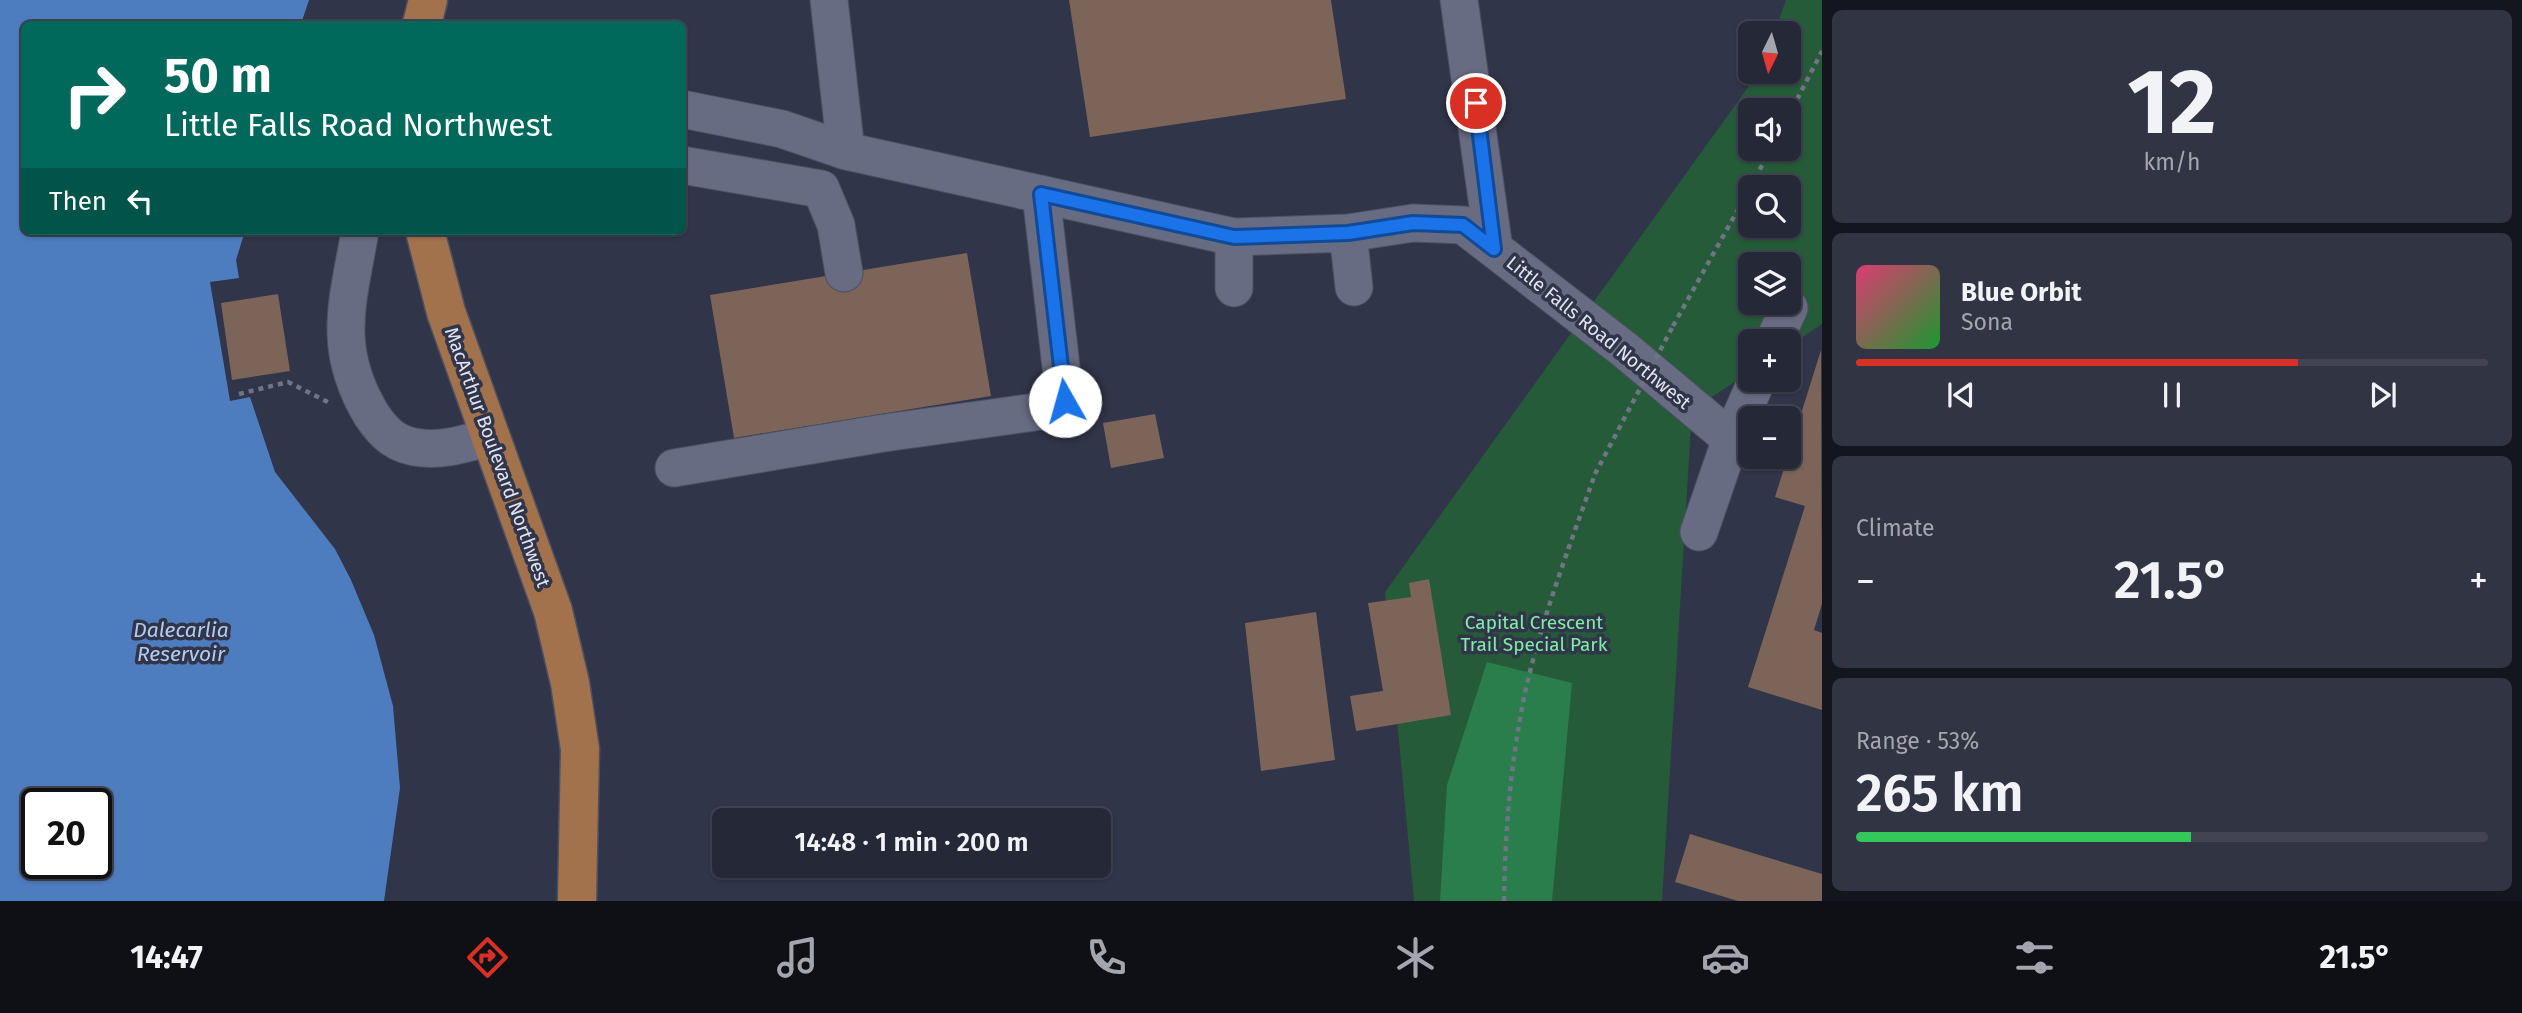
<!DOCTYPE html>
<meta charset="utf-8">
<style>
body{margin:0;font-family:"Fira Sans",sans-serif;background:#313442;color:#f1f3f6;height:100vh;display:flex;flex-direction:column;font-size:26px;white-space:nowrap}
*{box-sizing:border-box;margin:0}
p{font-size:23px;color:#a3a6ad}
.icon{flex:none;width:38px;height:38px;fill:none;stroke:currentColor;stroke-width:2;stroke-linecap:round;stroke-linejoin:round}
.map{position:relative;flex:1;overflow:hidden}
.details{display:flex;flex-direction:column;gap:10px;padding:10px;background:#14161e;width:700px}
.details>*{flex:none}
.guide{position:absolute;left:21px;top:21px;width:665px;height:214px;border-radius:10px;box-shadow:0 2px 5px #0004,0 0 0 2px #424452;background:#00695c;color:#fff;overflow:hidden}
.needle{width:46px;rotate:185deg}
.controls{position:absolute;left:1738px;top:21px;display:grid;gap:14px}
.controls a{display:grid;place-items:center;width:63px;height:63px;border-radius:10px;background:#252837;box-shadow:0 2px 5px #0004,0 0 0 2px #424452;font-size:35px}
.speed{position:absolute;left:21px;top:788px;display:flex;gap:14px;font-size:35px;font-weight:700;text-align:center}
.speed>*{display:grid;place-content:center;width:91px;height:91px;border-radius:50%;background:#252837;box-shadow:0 2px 5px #0004,0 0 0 2px #424452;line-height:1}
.speed .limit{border:4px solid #111;border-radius:10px;background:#fff;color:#111}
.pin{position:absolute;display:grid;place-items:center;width:60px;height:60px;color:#fff;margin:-30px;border:4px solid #fff;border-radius:50%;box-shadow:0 2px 7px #0007}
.me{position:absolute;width:77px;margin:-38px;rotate:353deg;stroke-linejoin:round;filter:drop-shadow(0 0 5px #0008)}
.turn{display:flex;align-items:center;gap:24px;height:147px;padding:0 28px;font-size:32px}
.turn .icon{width:91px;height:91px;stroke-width:2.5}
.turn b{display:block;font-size:49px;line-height:60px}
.then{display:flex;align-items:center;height:66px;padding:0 28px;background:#0003;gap:14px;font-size:26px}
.big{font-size:52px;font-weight:600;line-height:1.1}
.details .widget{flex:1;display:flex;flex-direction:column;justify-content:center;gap:10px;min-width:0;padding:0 24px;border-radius:10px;background:#313442}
.details .dial{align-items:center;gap:0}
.dial b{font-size:91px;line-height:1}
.song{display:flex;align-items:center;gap:21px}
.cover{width:84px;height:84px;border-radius:10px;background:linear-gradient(135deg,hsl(340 70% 55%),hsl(130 70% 35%))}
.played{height:7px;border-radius:4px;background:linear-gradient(90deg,#d93025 70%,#424452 70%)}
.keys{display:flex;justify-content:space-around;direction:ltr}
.heat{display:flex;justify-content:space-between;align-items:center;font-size:38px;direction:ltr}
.charge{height:10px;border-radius:5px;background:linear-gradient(90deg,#34c759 53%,#424452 0)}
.trip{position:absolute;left:712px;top:808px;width:399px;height:70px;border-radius:10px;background:#252837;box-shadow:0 2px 5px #0004,0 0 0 2px #424452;font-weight:600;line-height:70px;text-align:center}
.dock{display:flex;height:112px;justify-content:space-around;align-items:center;background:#0f1016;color:#a3a6ad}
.dock .icon{width:49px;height:49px}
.dock .active{color:#d93025}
.dock b{font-size:32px;color:#f1f3f6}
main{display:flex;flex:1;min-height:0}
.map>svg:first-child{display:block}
.green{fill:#255b38;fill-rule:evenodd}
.forest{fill:#297e4b}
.water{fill:#4d7dbf;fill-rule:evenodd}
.building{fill:#7c6458}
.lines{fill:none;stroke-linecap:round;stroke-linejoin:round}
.minor-casing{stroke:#4d5061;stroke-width:39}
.major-casing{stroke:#4d5061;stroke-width:41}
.path{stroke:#707486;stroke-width:4.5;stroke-dasharray:5 5;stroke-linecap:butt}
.minor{stroke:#676c82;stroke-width:37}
.major{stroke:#a1724c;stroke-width:38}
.path-bridge{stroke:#707486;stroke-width:4.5;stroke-dasharray:5 5;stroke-linecap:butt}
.route-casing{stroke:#114b97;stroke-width:18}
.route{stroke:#1a73e8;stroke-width:12}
.labels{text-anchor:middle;stroke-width:7;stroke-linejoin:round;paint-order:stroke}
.street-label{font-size:19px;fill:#e1e4f1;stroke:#313549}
.park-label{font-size:19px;fill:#80eda4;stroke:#313549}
.water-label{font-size:21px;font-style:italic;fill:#b2ccf0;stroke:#313549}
</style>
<main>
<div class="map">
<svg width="1822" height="901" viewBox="0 0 1822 901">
<rect width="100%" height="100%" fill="#313549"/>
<!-- green -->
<path class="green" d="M1786,0h36v324l-33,22 -1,-5h-38v31l-58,38 -30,491h-248l-29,-309 374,-520h29v-39h-14zM1750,110h38v39h-38zM1750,187h38v39h-38zM1750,264h38v39h-38z"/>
<!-- forest -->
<path class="forest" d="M1487,662l85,21 -20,218h-112l7,-116z"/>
<!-- water -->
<path class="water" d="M0,0h309l-8,24h-277v207h221l-9,29 3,18 -29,4 20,119 20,-4 25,75 60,77 16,31 23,55 19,71 7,82 -16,113h-384zM96,803v60h-59v-60z"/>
<!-- building -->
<path class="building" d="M1069,0h262l15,99 -256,38z
M967,253l24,143 -257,42 -24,-143z
M278,294l12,77 -58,9 -11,-77z
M1821,350l1,254 -8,26 8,3v77l-74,-23 57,-181 -30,-9z
M1155,414l9,44 -53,10 -8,-45z
M1429,579l22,136 -95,16 -6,-35 33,-5 -15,-88 43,-6 -2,-14z
M1316,612l19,148 -74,11 -16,-148z
M1690,834l132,40v27h-84l-63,-19z"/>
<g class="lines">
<defs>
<path id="minor" d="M829,0l17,151
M1459,0l35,249
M682,109l100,20 64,22 388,86 114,-4 65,-10 50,2 162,125 106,89
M682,165l139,24 15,36 8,48
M360,231c-12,71 -29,116 11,183 13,20 26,32 51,34 23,3 47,-6 69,-11
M1348,233l6,54
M1234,288v-51
M1774,341l15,-33
M674,468l210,-35 165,-23 16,-9 -24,-207
M1699,532l32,-93 26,-59"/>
<path id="major" d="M422,24l6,-24
M425,231l21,81 107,299 17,72 10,66 -3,152"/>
</defs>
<!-- minor casing -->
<use href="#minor" class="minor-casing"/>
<!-- major casing -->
<use href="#major" class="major-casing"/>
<!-- path -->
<path class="path" d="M1788,117l34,-66
M1750,187l21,-38
M1673,326l77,-138
M239,394l49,-12 42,21
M1504,901c1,-71 7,-143 22,-213 17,-73 44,-143 69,-214"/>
<!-- minor -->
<use href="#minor" class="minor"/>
<!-- major -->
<use href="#major" class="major"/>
<!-- path-bridge -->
<path class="path-bridge" d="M1595,474l78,-148"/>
</g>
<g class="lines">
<defs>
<path id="route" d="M1065,401l-24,-207 193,43 114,-4 65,-10 50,2 31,24 -18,-146"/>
</defs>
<!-- route casing -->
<use href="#route" class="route-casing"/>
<!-- route -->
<use href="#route" class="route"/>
</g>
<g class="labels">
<!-- street labels -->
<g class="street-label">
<text transform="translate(1599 332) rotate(39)" y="7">Little Falls Road Northwest</text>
<text transform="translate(498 457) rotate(70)" y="7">MacArthur Boulevard Northwest</text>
</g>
<!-- park labels -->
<g class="park-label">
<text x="1534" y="629">Capital Crescent<tspan x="1534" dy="22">Trail Special Park</tspan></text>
</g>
<!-- water labels -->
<g class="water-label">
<text x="181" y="637">Dalecarlia<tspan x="181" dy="24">Reservoir</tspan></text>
</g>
</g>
</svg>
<div class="controls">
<a><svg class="needle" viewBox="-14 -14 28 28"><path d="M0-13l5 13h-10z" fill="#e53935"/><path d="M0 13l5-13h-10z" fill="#a3a6ad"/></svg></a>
<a><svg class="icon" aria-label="sound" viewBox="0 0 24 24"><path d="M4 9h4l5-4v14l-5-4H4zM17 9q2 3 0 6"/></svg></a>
<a><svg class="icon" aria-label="search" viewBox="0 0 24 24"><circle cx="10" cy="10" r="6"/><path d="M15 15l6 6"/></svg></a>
<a><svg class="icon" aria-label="layers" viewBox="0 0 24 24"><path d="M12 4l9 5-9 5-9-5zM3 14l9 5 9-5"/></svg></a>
<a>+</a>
<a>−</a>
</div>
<div class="speed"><div class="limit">20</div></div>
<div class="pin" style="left:1476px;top:103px;background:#d93025"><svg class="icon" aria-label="arrive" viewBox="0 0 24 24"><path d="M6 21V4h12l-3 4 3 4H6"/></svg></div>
<svg class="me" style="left:1065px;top:401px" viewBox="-20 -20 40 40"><circle r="19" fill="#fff"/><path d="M0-13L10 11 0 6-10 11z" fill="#1a73e8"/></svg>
<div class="trip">14:48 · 1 min · 200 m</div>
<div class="guide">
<div class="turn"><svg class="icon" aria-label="right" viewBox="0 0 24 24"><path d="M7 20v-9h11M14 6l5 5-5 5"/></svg><div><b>50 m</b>Little Falls Road Northwest</div></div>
<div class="then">Then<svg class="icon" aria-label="left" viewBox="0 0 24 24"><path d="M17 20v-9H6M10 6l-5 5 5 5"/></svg></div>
</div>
</div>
<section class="details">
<div class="widget dial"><b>12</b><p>km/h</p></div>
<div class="widget">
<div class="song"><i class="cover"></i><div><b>Blue Orbit</b><p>Sona</p></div></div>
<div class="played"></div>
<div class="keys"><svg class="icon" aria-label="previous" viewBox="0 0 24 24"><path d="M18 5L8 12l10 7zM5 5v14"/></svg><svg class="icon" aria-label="pause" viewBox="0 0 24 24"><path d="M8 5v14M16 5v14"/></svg><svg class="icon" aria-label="next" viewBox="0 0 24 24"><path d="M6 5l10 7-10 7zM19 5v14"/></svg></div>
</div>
<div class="widget"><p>Climate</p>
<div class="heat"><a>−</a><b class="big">21.5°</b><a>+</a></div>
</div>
<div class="widget"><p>Range · 53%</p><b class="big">265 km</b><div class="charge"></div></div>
</section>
</main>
<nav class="dock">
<b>14:47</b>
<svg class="icon active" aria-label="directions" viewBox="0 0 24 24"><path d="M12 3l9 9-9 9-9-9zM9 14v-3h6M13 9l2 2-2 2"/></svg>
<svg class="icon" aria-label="music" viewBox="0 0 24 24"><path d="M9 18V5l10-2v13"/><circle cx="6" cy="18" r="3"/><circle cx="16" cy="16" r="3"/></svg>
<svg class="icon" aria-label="phone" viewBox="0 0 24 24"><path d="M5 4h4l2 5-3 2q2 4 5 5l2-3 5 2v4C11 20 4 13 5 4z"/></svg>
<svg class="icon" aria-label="climate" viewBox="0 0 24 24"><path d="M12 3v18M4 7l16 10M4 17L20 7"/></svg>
<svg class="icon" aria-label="car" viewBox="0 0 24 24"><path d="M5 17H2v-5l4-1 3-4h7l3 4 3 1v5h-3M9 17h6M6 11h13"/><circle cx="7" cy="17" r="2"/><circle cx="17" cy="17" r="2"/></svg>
<svg class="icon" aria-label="filters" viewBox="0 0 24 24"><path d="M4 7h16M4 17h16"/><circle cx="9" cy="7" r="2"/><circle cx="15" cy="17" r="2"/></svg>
<b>21.5°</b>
</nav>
